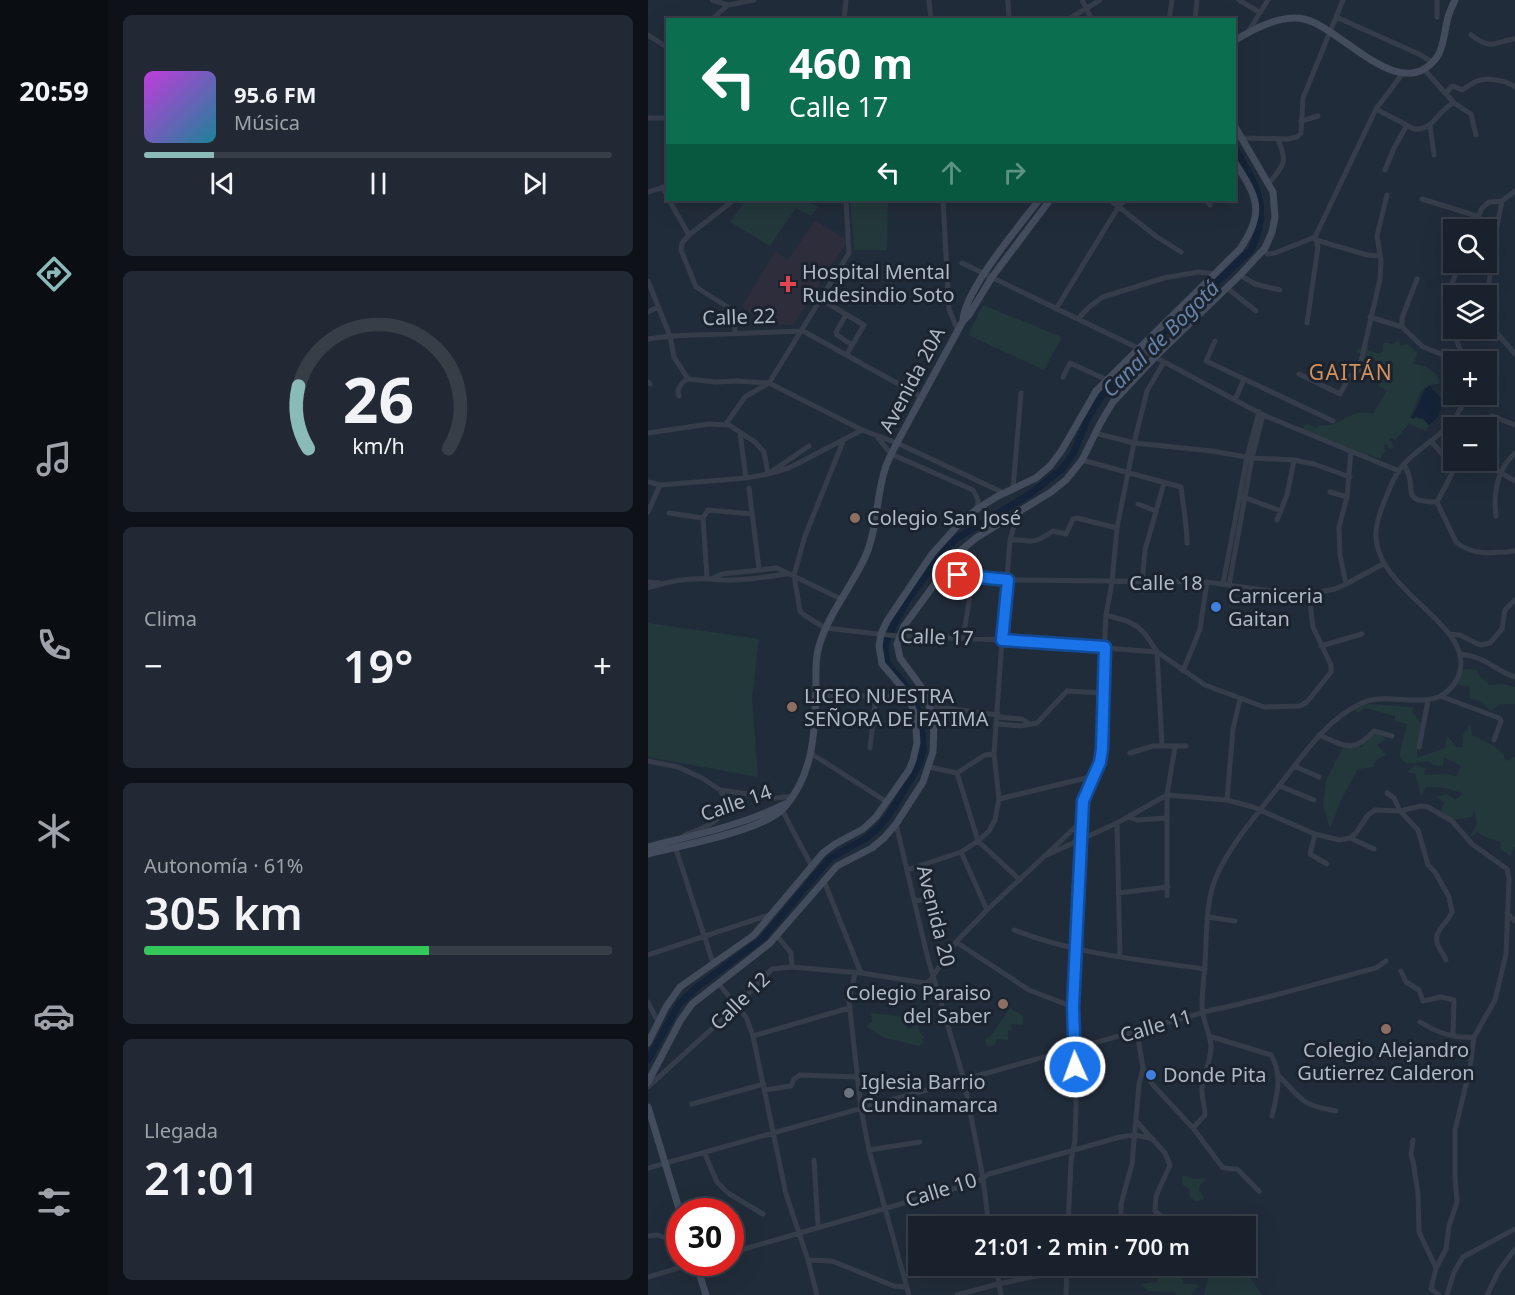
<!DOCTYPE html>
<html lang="es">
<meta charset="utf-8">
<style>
body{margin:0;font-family:"Noto Sans",sans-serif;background:#222934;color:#f1f3f6;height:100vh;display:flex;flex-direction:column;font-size:22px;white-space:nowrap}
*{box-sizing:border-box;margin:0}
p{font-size:20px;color:#9fa3a9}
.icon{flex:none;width:33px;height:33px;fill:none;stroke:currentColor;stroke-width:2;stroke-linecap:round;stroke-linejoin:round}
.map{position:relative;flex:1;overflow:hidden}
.side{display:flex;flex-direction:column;gap:15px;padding:15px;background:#0e1218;width:540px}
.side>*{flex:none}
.top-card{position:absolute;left:18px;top:18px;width:570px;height:183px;border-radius:0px;box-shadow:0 6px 24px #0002,0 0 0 2px #373e48;background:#0b6e4f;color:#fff;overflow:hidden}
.tools{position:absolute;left:795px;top:219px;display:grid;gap:12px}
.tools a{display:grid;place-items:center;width:54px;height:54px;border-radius:0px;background:#19212c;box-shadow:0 6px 24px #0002,0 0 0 2px #373e48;font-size:30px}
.speed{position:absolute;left:18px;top:1198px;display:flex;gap:12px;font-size:30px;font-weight:700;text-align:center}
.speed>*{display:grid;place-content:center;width:78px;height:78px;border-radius:50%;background:#19212c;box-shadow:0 6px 24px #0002,0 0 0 2px #373e48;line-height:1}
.speed .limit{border:9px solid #d22;background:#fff;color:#111}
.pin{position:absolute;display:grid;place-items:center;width:51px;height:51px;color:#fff;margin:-26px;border:3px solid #fff;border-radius:50%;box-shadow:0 2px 6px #0007}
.me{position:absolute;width:66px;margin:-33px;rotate:358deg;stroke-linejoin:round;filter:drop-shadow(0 0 4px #0008)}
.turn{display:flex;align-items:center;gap:21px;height:126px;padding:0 24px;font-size:27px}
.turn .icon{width:78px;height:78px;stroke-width:2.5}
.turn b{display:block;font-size:42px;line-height:51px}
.lanes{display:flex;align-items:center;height:57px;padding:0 24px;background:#0003;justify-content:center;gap:30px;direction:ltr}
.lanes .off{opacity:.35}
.big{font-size:45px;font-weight:600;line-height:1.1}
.side .card{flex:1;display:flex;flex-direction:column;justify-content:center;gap:9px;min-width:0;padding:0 21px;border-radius:9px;background:#222934}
.side .dial{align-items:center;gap:0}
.dial svg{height:156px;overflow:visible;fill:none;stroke:#373e48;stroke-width:7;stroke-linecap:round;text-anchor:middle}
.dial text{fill:#f1f3f6;stroke:none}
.song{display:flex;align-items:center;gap:18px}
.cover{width:72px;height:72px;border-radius:9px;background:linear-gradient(135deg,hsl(290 70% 55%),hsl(190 70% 35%))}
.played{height:6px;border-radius:3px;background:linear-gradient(90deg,#8bbbb9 15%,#373e48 15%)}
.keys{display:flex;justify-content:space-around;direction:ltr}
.heat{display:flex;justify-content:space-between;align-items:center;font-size:33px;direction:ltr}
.charge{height:9px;border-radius:4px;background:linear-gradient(90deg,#34c759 61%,#373e48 0)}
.trip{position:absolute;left:260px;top:1216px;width:348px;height:60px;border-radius:0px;background:#19212c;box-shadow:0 6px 24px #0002,0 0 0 2px #373e48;font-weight:600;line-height:60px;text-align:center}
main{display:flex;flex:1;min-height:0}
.tabs{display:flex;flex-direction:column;width:108px;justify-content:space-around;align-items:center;background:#0a0d12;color:#9fa3a9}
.tabs .icon{width:42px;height:42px}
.tabs .selected{color:#8bbbb9}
.tabs b{font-size:27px;color:#f1f3f6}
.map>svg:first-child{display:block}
.medical{fill:#2e2d3b}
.green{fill:#23383b}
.water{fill:#142337}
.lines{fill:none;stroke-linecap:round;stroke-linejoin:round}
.canal{stroke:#142337;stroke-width:7}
.minor{stroke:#353d4a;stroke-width:5}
.secondary{stroke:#424c5d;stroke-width:7}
.route-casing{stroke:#114b97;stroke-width:15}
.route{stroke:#1a73e8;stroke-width:10}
.health-dot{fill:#e0444e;stroke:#1a232e;stroke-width:2}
.education-dot{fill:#8d6e63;stroke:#1a232e;stroke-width:2}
.shop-dot{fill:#3f7fe0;stroke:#1a232e;stroke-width:2}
.worship-dot{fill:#6b7280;stroke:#1a232e;stroke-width:2}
.labels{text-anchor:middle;stroke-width:6;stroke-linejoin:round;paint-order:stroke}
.poi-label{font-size:20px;fill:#afb8c6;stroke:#1a232e;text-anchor:start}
.street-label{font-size:20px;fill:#afb8c6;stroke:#1a232e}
.water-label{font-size:21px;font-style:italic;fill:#6782a6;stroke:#1a232e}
.neighbourhood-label{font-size:21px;letter-spacing:1.5px;fill:#d5905b;stroke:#1a232e}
</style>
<main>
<nav class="tabs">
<b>20:59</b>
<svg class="icon selected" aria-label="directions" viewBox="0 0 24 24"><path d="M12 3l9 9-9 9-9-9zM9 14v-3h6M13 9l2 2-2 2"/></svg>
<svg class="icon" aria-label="music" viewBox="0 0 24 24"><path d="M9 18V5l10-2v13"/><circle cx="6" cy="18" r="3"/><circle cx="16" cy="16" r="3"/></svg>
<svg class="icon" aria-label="phone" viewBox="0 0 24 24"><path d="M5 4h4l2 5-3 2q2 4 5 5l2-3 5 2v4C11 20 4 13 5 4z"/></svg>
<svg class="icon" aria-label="climate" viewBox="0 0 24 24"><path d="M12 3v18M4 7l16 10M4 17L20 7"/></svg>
<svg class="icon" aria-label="car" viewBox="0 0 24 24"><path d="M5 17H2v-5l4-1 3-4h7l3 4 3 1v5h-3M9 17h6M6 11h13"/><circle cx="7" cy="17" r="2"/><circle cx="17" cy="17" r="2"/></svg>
<svg class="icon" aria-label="filters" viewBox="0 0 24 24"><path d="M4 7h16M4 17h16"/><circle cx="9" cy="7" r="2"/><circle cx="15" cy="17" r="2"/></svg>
</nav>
<section class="side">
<div class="card">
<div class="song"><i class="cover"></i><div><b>95.6 FM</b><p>Música</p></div></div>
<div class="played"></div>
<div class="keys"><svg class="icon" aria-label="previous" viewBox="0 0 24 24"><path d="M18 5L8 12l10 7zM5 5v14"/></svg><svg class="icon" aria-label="pause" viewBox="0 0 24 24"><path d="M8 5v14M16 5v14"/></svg><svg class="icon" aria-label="next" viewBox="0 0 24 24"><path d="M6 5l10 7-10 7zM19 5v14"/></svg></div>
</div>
<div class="card dial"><svg viewBox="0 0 100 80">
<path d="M14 69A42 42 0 1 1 86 69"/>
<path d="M14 69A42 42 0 0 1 9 37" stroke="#8bbbb9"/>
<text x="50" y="56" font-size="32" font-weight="700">26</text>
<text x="50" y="72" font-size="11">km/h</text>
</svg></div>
<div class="card"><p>Clima</p>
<div class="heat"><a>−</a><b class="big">19°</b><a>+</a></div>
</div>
<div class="card"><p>Autonomía · 61%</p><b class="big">305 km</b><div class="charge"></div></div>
<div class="card"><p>Llegada</p><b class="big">21:01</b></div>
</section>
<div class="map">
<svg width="867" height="1295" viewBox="0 0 867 1295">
<rect width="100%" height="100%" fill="#212c3a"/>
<!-- medical -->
<path class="medical" d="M167,220l33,21 -55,84 -27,-1 -24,-17 33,-56 13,9z"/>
<!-- green -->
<path class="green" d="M98,200h58l14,7 -7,9 -15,-8 -26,38 -40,-24z
M202,200h38l-1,50h-33z
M335,305l79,32 -18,33 -76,-35z
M720,341v9l11,4 4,-3v-8h7v2l8,-4 3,5 6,-2 11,9 -5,11c12,2 22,5 27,17l-2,3 -9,1 -8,6 -11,26 3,2 3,-2h6l7,8 -3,6 -17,-7 -14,16 -3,-2 -4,2 4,2 1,4 -1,3 -4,-1 -1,-4 -3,1 1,7 -4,4v3l-12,-4 -2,2 -10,-7 -4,2 -3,-4 -9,-2 -38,-17 3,-6 10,5 4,-3c22,4 30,-19 53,-11l1,-2 13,-22 -9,-4 3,-7 -13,-4 -1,3 -8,-6 2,-5 20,2 -2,-6 -9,-7 -5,3 -9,-8 3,-3 4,1z
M0,623l111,16 -7,59 6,79 -110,-20z
M817,669l12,1 1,4 11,11 13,-1 13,3v17h-14l-11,7 -9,-10 -11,-2 -1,-13 -13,-1 2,-11z
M717,704l49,3 -2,5 9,11 -4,21v14l28,-10 2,-12 10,11h6v-12l7,-11 2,11c12,6 30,12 34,26l9,-4v89l-5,10 -10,-7 1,-7 -16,-5 -8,-5 -8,7 8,-15 -3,-15 -2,8 -19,3 -12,-9 3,-9 -8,-5 10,-3 10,6 7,-7 -19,-5 -18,-1 -5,9 -6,-23 -8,-1 9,-7 9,3 -1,7 22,-1 10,2 5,-10 -17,-9 -1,9 -10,-1 -4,-4 -22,3 -7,-7c0,-11 5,-22 7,-33l-12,-3v-5l-30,-8 -8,5 -2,-3z
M728,731l10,8 -9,6 9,10 -11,6 -1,6 -16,2 -16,29 -12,31 -7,-24 3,-25 18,-34 17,1z
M362,1008l13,8v9l-12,-1 1,6h-4v10l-11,-1 -2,6 -8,2 -2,-9 5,-1z
M223,1013l35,4 1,12 5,-1v-9l9,1 -3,10 7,8 -3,1 1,4 -4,3 -37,-9 -16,-11 6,-4z
M536,1175l9,4 12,-1v3l-5,4 -1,5 5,8 -8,4 -6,-5 -1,-8 -7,-5v-7z
M572,1266h15l2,4 10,3 15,22h-58l5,-21 10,2z
M528,1271l5,1 2,12h13l3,2 -8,9h-15l-1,-3 -26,-1 -9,-7 17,-2 3,-10z"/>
<!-- water -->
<path class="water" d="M782,386l13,15 -5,16 -9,8 -7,-7 -1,1 -5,-2 -3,2 -3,-2 3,-1 12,-27z"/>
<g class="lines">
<!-- canal -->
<path class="canal" d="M0,1060l31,-56 17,-16 66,-49 68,-81 35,-19 12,-10 11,-13 26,-42 6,-12 3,-12 -2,-31 -6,-18 -7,-12 -21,-26 -2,-11 2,-14 21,-39 36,-48 13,-13 73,-44 32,-25 11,-15 15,-36 13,-21 66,-68 84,-79c21,-43 5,-65 -17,-103"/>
<!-- minor -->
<path class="minor" d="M64,0l16,5
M281,0l2,20
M360,0l1,20
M434,0l10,20
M591,0l20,12
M688,17l83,37 13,8
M789,17v-17
M63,20l17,-15 26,-5
M196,20l2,-20
M419,20l33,-20
M521,20l3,-20
M547,20l2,-20
M600,32l20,-32
M0,35l20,13
M823,35c22,16 21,7 44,4
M775,68l31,35 17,11 5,21
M797,93l8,-7 9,4c6,-3 12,-9 18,-10 10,-2 28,1 35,7
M728,109l38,20c20,2 24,-20 40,-26
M0,118h20
M653,121l17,-5
M782,125l4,30
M595,138l45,1 9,-2 4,-4 2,-35 40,-98
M737,170l9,-22 13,-23
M621,183c15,-18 19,-21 9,-43
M14,187l6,9
M0,192l20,-6
M774,199l55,17
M21,200l20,35
M86,200l-45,35 -7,8 -1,7 15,37 38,24 1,23
M295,200l6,109 9,22
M462,200l47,37 24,15
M558,200l4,5
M854,201l-6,30 -7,51 4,18 -1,24 5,9 18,21
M824,230l10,-22 7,-6 13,-1 13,-10
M797,237l9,3
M668,240l51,15 13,1
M615,251l5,3 7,-1 40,-16
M812,262l-14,38 -1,11 20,51
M314,263l180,87 121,65 136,56
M592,275l15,9 25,6
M0,281l22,55 4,21 14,22
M579,288l29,23
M174,300l42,25 -17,29
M408,309l63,-103 6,-6
M0,312l10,-5
M198,315l-10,17 1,3 15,10
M722,317l32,10 21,20 23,9 8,6
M430,319l11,-12 14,-10 61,-19 34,-6 17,2
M659,323l11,-76 -3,-10 61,-128 27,-36
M754,327v-9l15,-39
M0,339l22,-3 133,-5 119,66
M567,341l-9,20 127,60
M651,374l41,20 10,-18 9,-6 21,-91 1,-19 -4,-24 10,-41
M415,377l7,-14 37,17
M40,379l28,3 21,-1 32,2 93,47 35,13 107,50
M0,382l2,2
M31,396c-3,-6 3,-15 9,-17
M587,400l9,-21
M78,424l19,-27 24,-14 80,-130 -3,-53
M838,428l6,-12 23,9
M0,433l61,-9 20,1 26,17 9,10 4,22 41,-28
M92,433l6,45
M447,433l39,10 78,8 40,7 42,2 20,4 36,13
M230,438l13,16 82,36 5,10 -1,9
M196,439l-39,97 -11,39 6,36 4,4 21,13 72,8 105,4 155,12 48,33 59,22 36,-1 7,-4 24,-30v-7l-18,-38 -4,-33
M783,441l19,22 6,3 22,-3 11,3 26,15
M434,460l99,27c2,19 6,37 6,56
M756,465c16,23 -8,37 33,37l19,40c15,14 39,11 59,9
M0,482l12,3 86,-7 22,-4 21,-6 73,-38
M101,488l10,81
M365,489l8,-96
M682,492l17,5
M595,497l38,14
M789,502l19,-36
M490,504l18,7
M0,512l12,-27
M21,513l34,5
M848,516c-3,-24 1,-46 19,-63
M629,520l10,-25 7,-35
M362,540c25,-1 19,7 43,-9l13,3 7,-15 4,-1 40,10
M294,574l66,6 199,2 83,12h19l26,-5 11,-5 37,-20
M59,578l-4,-60 5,-8 44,4
M65,578l9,-4 55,-6 64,31
M0,582l11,1
M494,583l3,-33 19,-67
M575,584l24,-127 12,-45
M698,584l-6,-29 -1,-28 8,-30 4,-46
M581,585l23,-127 11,-43
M0,588c23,-8 50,-11 73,-8 17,1 48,-3 65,-6
M458,615l21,6 11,6 8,8 11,17 5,94
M801,634l11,1 20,10 10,-2 12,-14 3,-19 10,-10
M315,638l10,-61
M673,646l41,-12
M812,654c27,3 32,15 55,23
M535,671l17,-42 7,-47
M167,696h93
M792,696l59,22 2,3 -7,19
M282,706l68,9
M350,717l24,2 6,4
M349,724l24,2 16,-3 30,-32 35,2
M671,735c26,11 34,19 55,-4l18,5
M771,747l9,-46
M222,748l6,-53
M482,753l23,-7h33
M164,754l75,48
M0,761l30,6 24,11 18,12 56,8 18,-2
M646,766l25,11
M281,767l28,6
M309,773l21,68 42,39
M309,773l28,-18 9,-1
M632,786l34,14
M739,793l7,5 6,13 18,19 10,35 7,7 14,25 3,15c-4,11 -18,18 -15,30 1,6 7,12 9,18
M351,799l95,-23
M579,800l6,-71 7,-30
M134,810l29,55
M480,817l9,3 30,-2
M469,823l3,134
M248,824l32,135 36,121 19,98 6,49
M667,834l-5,20 17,10
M37,835c17,-7 37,-12 42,-32l-7,-13
M702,838l24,11
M29,839l-4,1 40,123
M313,852l26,58
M399,855l70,-32 50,-28 60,5 26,7 62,27 24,6 11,-2 6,-5 12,-18 7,-5 25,1 21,-5 7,1 24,14 20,23 35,25 2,10 -3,75 -11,46 -21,37 -4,31 -15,62v47l2,25 -8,24 -3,23 -10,19 -5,21 8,6
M259,870l54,-18 17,-11 11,-10 6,-11 4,-21 -5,-45 8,-114 8,-100 8,-27
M176,881l37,92
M470,893l50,-6
M519,896v-101l8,-48
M266,901l17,-2
M859,913l8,8
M560,917l27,4
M366,930c61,24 126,30 191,39
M129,936l14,17 1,14
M308,942l73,48 44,17
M0,955l121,-40
M753,971l5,11 13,8 4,11 18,-4 13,3 -1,36
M207,973l-6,28 12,108 8,41 40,145
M70,983l28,34 7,19 33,158 22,66 9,35
M0,1002l10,20
M772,1022c16,10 35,17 54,15
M105,1036l96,-28
M561,1036l62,19c12,20 6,40 1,61
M495,1068l10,17 40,43 30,40 14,1 22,22
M630,1075c24,24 22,30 58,36
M0,1087l89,-81 35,-37 20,-2 69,6 64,10 4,-1 27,-40 31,-32 96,-90
M117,1090l26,-4 3,-7 6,-4 57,2
M44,1104l72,-20
M489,1122l28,31 5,12 -14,31 -1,15 19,16
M545,1128l12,-13c0,-9 -4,-19 -3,-28 2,-13 9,-27 9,-41 -1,-14 -9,-26 -9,-40 0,-14 2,-28 3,-42 2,-28 0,-61 11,-87 15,-35 46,-68 69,-99 22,-28 42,-58 75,-74 31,-16 77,14 97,-25 28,-56 -99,-90 -79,-159 4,-14 14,-40 22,-51 12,-17 31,-26 45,-40 11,-9 16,-22 23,-35
M765,1140l-2,15 2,6 5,33 1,38 17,36
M221,1150l51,-8
M56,1152l13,30 11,11 35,21
M166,1160l4,66
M0,1168l564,-158c55,-11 109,-28 164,-42l10,-7
M341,1224l43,-4
M420,1227l3,-66 4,-21 1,-35 -3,-98 10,-206 17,-40 2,-12v-56l4,-78 6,-33 5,-54 17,-85 13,-52 17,-29
M473,1227v-23l11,-40 7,-80 4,-16 -6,-36
M0,1236l10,-1 8,3 14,-3
M82,1253l247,-71 12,-8 131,-37 16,-2 17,4
M160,1260l24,1 62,25 13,1
M348,1266l5,29
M0,1277l48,-14
M309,1295l41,-11 68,-14
M418,1295l1,-29
M799,1295l7,-23 9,-15 52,-28
M839,1295l11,-23 17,-23"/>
<!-- secondary -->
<path class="secondary" d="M586,41c19,-12 47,-27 70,-22 37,8 97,88 133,38 7,-10 7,-24 10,-35 1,-8 5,-15 8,-22
M315,321c0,-29 57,-96 76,-121
M0,847c46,-12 95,-22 137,-43
M0,854c31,-8 117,-24 136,-46 30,-34 31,-77 32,-120 0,-15 -1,-31 4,-45 10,-32 33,-58 46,-88 12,-28 10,-61 20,-89 7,-18 18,-35 27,-53 16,-30 33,-61 50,-92l6,-6 23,-38 58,-77
M0,1043l18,-36 14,-20 74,-52 69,-82 12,-9 28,-15 13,-12 33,-47 4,-10 4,-17 -2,-29 -9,-22 -24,-28 -3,-18 2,-12 6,-13 45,-67 26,-29 19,-16 21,-13 38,-18 14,-12 12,-16 34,-59 144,-142c26,-39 17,-52 -6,-88
M0,1082l32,-61 12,-17 78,-61 67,-77 35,-18 12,-10 12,-14 27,-42 10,-30 1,-30 -9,-30 -25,-34 -3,-14 7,-18 38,-52 17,-22 17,-14 75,-46 15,-12 16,-20 19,-38 12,-20 42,-45 85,-82 25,-27 7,-16 3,-15 -2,-25 -39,-67
M0,1107l32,105
M48,1263l10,32"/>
</g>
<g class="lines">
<defs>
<path id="route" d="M310,575l50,5 -6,60 103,7 -3,102 -2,13 -17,39 -10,206 2,60"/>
</defs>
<!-- route casing -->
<use href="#route" class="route-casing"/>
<!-- route -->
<use href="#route" class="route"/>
</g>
<!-- markers -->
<path class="health-dot" d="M137 275h6v6h6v6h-6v6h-6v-6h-6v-6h6z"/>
<g class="education-dot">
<circle cx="207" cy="518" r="6"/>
<circle cx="144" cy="707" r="6"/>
<circle cx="355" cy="1004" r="6"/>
<circle cx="738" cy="1029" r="6"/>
</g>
<g class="shop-dot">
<circle cx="568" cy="607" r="6"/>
<circle cx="503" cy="1075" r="6"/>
</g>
<circle class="worship-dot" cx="201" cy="1093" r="6"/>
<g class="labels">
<!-- poi labels -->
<g class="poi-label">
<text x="154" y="279">Hospital Mental<tspan x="154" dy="23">Rudesindio Soto</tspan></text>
<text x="219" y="525">Colegio San José</text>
<text x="580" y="603">Carniceria<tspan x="580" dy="23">Gaitan</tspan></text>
<text x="156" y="703">LICEO NUESTRA<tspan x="156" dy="23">SEÑORA DE FATIMA</tspan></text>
<text x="343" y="1000" text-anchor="end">Colegio Paraiso<tspan x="343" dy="23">del Saber</tspan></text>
<text x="738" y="1057" text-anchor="middle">Colegio Alejandro<tspan x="738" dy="23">Gutierrez Calderon</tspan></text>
<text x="515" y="1082">Donde Pita</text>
<text x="213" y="1089">Iglesia Barrio<tspan x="213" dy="23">Cundinamarca</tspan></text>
</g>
<!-- street labels -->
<g class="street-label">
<text transform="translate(91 317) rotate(-2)" y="7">Calle 22</text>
<text transform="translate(264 380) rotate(-62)" y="7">Avenida 20A</text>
<text x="518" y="590">Calle 18</text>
<text transform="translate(289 637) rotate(2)" y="7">Calle 17</text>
<text transform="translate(88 803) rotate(-19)" y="7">Calle 14</text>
<text transform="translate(288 916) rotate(76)" y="7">Avenida 20</text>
<text transform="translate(92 1001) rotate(-44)" y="7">Calle 12</text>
<text transform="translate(508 1026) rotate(-16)" y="7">Calle 11</text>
<text transform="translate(293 1190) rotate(-17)" y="7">Calle 10</text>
</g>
<!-- water labels -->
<g class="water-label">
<text transform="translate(513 339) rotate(-45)" y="7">Canal de Bogotá</text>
</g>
<!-- neighbourhood labels -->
<g class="neighbourhood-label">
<text x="703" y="380">GAITÁN</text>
</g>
</g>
</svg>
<div class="tools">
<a><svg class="icon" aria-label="search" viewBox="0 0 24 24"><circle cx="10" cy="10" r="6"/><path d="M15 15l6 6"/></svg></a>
<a><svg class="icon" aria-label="layers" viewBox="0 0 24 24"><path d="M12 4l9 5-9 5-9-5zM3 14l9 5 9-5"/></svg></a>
<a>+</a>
<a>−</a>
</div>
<div class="speed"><div class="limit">30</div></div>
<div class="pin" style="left:310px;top:575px;background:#d93025"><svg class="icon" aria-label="arrive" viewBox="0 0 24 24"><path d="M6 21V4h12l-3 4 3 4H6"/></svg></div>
<svg class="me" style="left:427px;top:1067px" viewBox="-20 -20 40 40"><circle r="17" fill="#1a73e8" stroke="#fff" stroke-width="3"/><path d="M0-11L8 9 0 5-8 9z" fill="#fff"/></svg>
<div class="trip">21:01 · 2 min · 700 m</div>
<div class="top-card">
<div class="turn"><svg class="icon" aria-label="left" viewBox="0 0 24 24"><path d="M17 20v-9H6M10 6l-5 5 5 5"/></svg><div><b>460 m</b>Calle 17</div></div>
<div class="lanes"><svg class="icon" aria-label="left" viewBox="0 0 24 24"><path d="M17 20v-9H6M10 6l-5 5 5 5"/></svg><svg class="icon off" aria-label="ahead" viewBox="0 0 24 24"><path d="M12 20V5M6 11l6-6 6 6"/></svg><svg class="icon off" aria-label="right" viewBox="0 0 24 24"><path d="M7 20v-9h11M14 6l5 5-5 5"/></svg></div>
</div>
</div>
</main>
